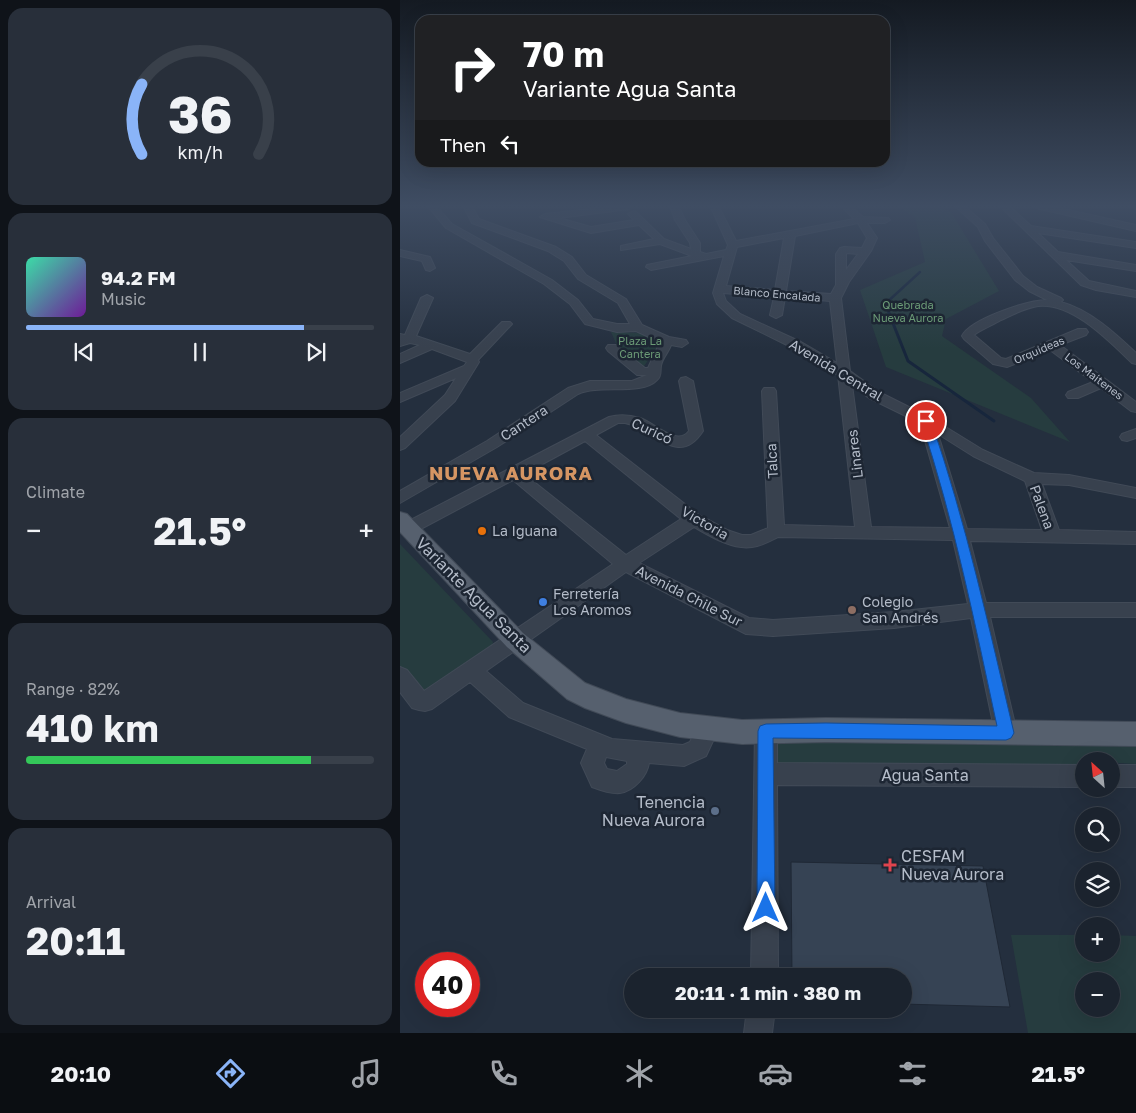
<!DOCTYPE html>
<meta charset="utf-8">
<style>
body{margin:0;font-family:"Golos Text",sans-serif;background:#282f3a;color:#f1f3f6;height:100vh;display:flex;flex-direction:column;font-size:19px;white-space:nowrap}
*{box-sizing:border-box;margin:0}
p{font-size:16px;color:#a0a4aa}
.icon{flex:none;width:28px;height:28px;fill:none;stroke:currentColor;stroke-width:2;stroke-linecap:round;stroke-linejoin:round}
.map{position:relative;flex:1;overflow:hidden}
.side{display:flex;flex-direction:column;gap:8px;padding:8px;background:#0f1319;width:400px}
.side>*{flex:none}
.banner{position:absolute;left:15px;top:15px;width:475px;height:152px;border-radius:15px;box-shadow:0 5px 20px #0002,0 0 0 1px #39404a;background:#202124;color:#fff;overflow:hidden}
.needle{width:32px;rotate:333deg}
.fabs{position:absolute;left:675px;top:752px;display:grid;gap:10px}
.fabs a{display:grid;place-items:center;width:45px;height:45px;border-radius:50%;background:#1b232e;box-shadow:0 5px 20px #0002,0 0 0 1px #39404a;font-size:25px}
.speed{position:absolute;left:15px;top:952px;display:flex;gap:10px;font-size:25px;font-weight:700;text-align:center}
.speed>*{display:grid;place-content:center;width:65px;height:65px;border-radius:50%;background:#1b232e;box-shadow:0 5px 20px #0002,0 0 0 1px #39404a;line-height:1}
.speed .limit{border:8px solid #d22;background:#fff;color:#111}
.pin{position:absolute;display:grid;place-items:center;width:42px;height:42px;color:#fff;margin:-21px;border:2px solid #fff;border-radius:50%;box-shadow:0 1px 5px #0007}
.me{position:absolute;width:55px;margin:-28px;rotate:0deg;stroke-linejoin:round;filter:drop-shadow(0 0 4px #0008)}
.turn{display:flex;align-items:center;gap:18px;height:105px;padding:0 25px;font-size:22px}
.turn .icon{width:65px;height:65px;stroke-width:2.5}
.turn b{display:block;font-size:35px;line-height:42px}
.then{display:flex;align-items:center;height:48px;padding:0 25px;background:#0003;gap:10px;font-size:19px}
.big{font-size:38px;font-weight:700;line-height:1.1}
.side .card{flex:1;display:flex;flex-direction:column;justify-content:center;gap:8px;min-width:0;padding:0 18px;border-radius:15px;background:#282f3a}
.side .dial{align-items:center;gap:0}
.dial svg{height:130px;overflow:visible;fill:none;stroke:#39404a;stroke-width:7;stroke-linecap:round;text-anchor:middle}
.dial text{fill:#f1f3f6;stroke:none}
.song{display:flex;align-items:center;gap:15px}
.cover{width:60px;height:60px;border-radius:8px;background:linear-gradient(135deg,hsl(160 70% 55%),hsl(280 70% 35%))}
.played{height:5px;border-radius:2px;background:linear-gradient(90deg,#8ab4f8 80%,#39404a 80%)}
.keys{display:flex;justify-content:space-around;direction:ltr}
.heat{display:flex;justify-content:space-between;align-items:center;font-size:28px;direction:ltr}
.charge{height:8px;border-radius:4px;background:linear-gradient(90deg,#34c759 82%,#39404a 0)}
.trip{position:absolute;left:224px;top:968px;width:288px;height:50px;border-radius:25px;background:#1b232e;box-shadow:0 5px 20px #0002,0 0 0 1px #39404a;font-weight:700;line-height:50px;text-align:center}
.dock{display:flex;height:80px;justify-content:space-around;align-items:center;background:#0b0e12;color:#a0a4aa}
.dock .icon{width:35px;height:35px}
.dock .selected{color:#8ab4f8}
.dock b{font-size:22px;color:#f1f3f6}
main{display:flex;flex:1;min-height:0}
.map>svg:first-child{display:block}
.green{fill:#263c3f;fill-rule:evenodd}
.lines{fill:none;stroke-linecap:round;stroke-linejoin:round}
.stream-far1{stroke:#17263c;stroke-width:2.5}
.stream{stroke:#17263c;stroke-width:3}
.building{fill:#364354;stroke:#1f2835}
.minor-casing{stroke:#414a57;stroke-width:2}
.major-casing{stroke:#414a57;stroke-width:2}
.minor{fill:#38414e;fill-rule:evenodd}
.major{fill:#56606e;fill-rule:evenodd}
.route{fill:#1a73e8;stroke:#114b97}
.food-dot{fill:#e8710a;stroke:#1d2633;stroke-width:2}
.shop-dot{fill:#3f7fe0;stroke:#1d2633;stroke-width:2}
.education-dot{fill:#8d6e63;stroke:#1d2633;stroke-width:2}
.service-dot{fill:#5c6f8a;stroke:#1d2633;stroke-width:2}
.health-dot{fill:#e0444e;stroke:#1d2633;stroke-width:2}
.labels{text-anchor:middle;stroke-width:5;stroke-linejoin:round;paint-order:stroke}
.far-street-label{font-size:11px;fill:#b4bcc9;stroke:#1d2633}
.far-park-label{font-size:11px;fill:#6b9a76;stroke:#1d2633}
.street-label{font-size:14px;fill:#b4bcc9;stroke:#1d2633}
.poi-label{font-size:14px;fill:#b4bcc9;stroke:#1d2633;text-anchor:start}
.near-street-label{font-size:16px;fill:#b4bcc9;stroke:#1d2633}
.near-poi-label{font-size:16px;fill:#b4bcc9;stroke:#1d2633;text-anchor:end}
.district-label{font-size:19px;font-weight:bold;letter-spacing:1px;fill:#d59563;stroke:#1d2633}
</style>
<main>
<section class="side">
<div class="card dial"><svg viewBox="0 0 100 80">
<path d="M14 69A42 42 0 1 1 86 69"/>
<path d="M14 69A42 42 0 0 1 14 26" stroke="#8ab4f8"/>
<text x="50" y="56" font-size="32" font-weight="700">36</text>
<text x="50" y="72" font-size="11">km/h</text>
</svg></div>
<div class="card">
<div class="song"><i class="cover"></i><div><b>94.2 FM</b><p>Music</p></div></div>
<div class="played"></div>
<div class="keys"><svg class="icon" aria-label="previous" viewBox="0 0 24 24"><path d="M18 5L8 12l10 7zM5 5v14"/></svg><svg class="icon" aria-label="pause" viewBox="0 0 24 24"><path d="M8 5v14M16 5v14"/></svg><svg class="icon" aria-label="next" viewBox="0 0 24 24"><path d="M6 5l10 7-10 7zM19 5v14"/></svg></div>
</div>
<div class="card"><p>Climate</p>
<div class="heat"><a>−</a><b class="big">21.5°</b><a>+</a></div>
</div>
<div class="card"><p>Range · 82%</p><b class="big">410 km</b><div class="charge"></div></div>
<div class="card"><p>Arrival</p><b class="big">20:11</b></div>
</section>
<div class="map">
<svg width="736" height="1033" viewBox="0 0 736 1033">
<rect width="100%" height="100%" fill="#242f3e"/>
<!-- green -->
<path class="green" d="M496,205h40l15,7 48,79 -53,28 -4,17 89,62 39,44 -184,-75 -26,-77 65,-28 -10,-45z
M211,332l33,1 18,7 -20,29 -23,-19z
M0,544l93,98 -3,10 -56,39 -13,1 -21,-26z
M372,736l364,1v27l-52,-3v3l-312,2z
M611,935h73v19h27v-19l25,1v97h-108zM684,981h27v28h-27z"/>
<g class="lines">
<!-- stream-far1 -->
<path class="stream-far1" d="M485,304l35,-32"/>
<!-- stream -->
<path class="stream" d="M485,303l23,58 86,60"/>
</g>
<!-- building -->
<path class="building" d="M391,862l192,4 27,141 -108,-3v-28h-110z"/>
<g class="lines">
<defs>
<path id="minor" d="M27,205h8l17,19 100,56 26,20 15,19 24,5h13l-12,-21 -40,-24 -14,-18 -16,-10 -76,-28 -9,-18h8l8,14 77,28 16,10 14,18 40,24 16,26 27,12 17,3 2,3 -6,4 -11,-2c-2,7 -9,13 -10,21 -1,5 1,10 -4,14 -15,16 -57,4 -79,14l-81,53 -97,56v-12l87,-50 81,-53 22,-7h42l15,-6h-10l-29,-24 -2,-3 2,-3h8l29,23h3l12,-26 -24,-11 -19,1 -32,-8 -15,-20 -26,-20 -98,-56z
M227,205l3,2 -1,2 -70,9 32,9 43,-7 -6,-6 5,-3 3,1 28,27 27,10 -1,-6 -15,-23 -5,-15h8l7,15 15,23v9l6,2 20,-4 2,-5 -18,-40h8l18,36 118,-22 -14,-14h9l14,12 25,1 2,2 -5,3h-18l10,15 -6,13 -22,31 -8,16 9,73 29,21 52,26 52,32 51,23 35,2 67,13v10l-67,-13 -27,-1 17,46 77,2v12l-166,-3 16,62h150v14h-146l27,116 -3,7 -8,3 -8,-3 -3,-7 -24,-115 -77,10 -121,8 -27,-2 -120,-62 -140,99 37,32 89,36 71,6 7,-3 10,-21 8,-3 8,3 3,7 -13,28 -22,10 -35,-3c-2,13 -15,28 -29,30 -9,1 -20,-3 -28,-6l-11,-24 6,-14 -78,-32 -39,-35 -38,27 -7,2 -6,-1 -7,-2 -12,-16v-25l7,3 17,21 189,-127 -100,-84 -98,52 -6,2 -6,-2 -2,-4 2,-4 206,-107c11,-3 21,-2 31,1 15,5 37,29 49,13l-10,-50 2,-3 5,-1 7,4 10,50c-25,38 -49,-3 -78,-8h-7l-22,12 103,80 28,15 15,5h9l17,-7 -6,-137 2,-3h10l2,3 8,134 71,2 -17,-152 -45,-27 -61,-30 -15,-14 -4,-11 11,-37 -73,14 -5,-3 1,-2 45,-9 -32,-12 -39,6v-4l33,-7 -15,-14 -48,8 -51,-16 5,-3zM458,223l9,15 -5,10 -18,-1 -4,1 -4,6v31l-5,9 -45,-3 9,-55zM384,238l-9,52 -49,-4 11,-39zM447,253l11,1 -12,16v-16zM323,293l51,4 -4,18 6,3 6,-3 3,-18 45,4 7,62 -36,-21 -61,-28 -14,-13zM452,385l17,13 51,25 30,105 -79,-1zM538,434l35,22 52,25 17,49 -75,-1zM185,441l96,78 -55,36 -102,-81zM294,527c16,9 38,23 58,20 9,-1 18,-6 26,-10l175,3 15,64 -74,8 -121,8 -24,-2 -110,-55zM206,757l21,4v3l-10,7 -10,-2 -3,-6z
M554,205h9l22,19 8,14 30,38 14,11 24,11 2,2 -2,2c29,8 54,31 75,51v11l-4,-1c-23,-22 -60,-61 -94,-57 -13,2 -26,9 -37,14 -8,5 -19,9 -27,15l27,23 5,1 72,-30h8l2,3 -2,3 -26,10 76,57v10l-5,-1 -30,-23 -23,10h-10l-2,-3 2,-3 25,-10 -43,-32 -43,17 -14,-3 -29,-25 -2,-3c8,-17 66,-36 85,-36l-18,-9 -14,-11 -30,-39 -7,-14z
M599,205h9l23,21 105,16v6l-98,-15 20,19 78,13v6l-70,-11 23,21 47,10v6l-40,-7 -15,-5z
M632,205h14l90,20v6l-100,-23z
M728,205h8v4l-7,-2z
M0,250l30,7 5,11 -5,3 -4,-1 -4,-9 -22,-5z
M27,295l6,3 -17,38 54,18 32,-32h8l2,2 -34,36 1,2 -24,39 -50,47 -5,2v-13l45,-42 11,-17 -56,24v-9l64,-27 3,-4 -35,-13 -32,14v-9l20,-9 -10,-2 -10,3v-12l5,1 16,-37z
M736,429v9l-9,3 -5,-1 -2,-3 2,-3z
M366,721l8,3 3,7v32l307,2v22l-307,-2 1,191h-27l4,-245 3,-7z
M711,765h25v22h-25z
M347,1009h28l-3,24h-28z"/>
<path id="major" d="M0,512l7,2 116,119 62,50 41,16 54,14 62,7 84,-2 310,4v24l-310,-4 -84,2 -62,-7 -54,-14 -41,-15 -18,-9 -60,-52 -107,-115z"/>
</defs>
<!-- minor casing -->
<use href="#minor" class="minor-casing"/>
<!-- major casing -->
<use href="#major" class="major-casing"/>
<!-- minor -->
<use href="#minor" class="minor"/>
<!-- major -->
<use href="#major" class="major"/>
</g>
<!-- sky -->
<linearGradient id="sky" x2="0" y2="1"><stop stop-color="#141a22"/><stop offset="0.59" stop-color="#3f4d63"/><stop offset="1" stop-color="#3f4d63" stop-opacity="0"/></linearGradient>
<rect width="736" height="349" fill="url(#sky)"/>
<!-- route -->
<path class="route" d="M526,418l5,3c35,101 58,207 83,312l-3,5 -5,2 -233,-2 2,170 -3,7 -6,2 -7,-2 -2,-7 1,-177 2,-5 6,-2 60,-1 171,3c-22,-102 -43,-206 -76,-305z"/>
<!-- markers -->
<circle class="food-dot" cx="82" cy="531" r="5"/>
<circle class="shop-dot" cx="143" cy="602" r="5"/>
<circle class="education-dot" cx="452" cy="610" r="5"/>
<circle class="service-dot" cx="315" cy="811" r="5"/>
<path class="health-dot" d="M487.5 857.5h5v5h5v5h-5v5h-5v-5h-5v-5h5z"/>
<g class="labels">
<!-- far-street labels -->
<g class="far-street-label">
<text transform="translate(377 294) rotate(5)" y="4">Blanco Encalada</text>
<text transform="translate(639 350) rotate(-23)" y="4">Orquideas</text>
<text transform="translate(694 376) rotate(37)" y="4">Los Maitenes</text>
</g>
<!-- far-park labels -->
<g class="far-park-label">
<text x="508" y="309">Quebrada<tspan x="508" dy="13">Nueva Aurora</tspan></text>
<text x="240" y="345">Plaza La<tspan x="240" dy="13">Cantera</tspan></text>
</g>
<!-- street labels -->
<g class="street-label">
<text transform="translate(436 370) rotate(31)" y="5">Avenida Central</text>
<text transform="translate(124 423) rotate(-33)" y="5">Cantera</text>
<text transform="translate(252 431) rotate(25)" y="5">Curicó</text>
<text transform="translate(455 454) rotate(-97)" y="5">Linares</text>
<text transform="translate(372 461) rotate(-93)" y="5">Talca</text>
<text transform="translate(642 507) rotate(70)" y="5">Palena</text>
<text transform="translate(305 523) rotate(30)" y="5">Victoria</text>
<text transform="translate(289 596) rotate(27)" y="5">Avenida Chile Sur</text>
</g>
<!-- poi labels -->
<g class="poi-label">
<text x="92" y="536">La Iguana</text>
<text x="153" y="599">Ferretería<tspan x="153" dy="16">Los Aromos</tspan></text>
<text x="462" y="607">Colegio<tspan x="462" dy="16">San Andrés</tspan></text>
</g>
<!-- near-street labels -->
<g class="near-street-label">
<text transform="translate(74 595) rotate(45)" y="6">Variante Agua Santa</text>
<text x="525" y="781">Agua Santa</text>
</g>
<!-- near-poi labels -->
<g class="near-poi-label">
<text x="305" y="808">Tenencia<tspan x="305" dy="18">Nueva Aurora</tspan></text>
<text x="501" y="862" text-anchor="start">CESFAM<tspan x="501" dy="18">Nueva Aurora</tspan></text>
</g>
<!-- district labels -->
<g class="district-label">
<text x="111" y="480">NUEVA AURORA</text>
</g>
</g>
</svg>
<div class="fabs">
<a><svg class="needle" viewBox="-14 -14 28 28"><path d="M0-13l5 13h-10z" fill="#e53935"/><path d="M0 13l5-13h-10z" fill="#a0a4aa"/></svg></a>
<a><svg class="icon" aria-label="search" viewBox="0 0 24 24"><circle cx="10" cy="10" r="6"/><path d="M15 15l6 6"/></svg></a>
<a><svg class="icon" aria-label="layers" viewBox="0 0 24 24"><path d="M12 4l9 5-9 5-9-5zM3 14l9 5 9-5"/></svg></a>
<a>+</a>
<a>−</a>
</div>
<div class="speed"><div class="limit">40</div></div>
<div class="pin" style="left:526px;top:421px;background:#d93025"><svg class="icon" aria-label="arrive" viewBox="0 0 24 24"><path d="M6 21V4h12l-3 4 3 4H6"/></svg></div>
<svg class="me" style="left:366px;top:908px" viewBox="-20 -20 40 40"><path d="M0-17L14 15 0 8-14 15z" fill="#1a73e8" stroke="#fff" stroke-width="4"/></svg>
<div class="trip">20:11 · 1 min · 380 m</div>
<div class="banner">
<div class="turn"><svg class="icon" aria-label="right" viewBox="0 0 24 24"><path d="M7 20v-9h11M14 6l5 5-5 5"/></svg><div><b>70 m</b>Variante Agua Santa</div></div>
<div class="then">Then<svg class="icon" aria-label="left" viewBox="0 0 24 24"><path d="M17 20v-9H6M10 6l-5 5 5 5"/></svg></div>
</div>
</div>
</main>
<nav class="dock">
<b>20:10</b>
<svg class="icon selected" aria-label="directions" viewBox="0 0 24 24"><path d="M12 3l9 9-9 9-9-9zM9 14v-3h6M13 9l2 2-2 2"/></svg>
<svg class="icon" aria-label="music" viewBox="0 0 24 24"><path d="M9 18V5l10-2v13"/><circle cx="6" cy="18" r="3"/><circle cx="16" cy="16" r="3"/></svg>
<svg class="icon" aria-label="phone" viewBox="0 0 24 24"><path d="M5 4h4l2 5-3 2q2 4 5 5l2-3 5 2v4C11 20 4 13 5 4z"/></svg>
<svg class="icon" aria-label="climate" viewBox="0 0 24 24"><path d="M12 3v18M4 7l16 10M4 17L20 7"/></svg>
<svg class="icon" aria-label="car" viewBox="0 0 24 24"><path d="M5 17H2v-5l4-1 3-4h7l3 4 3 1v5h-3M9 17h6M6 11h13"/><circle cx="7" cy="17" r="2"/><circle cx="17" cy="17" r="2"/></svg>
<svg class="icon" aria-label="filters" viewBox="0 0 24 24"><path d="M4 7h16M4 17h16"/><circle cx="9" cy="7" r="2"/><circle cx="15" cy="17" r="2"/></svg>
<b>21.5°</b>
</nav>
